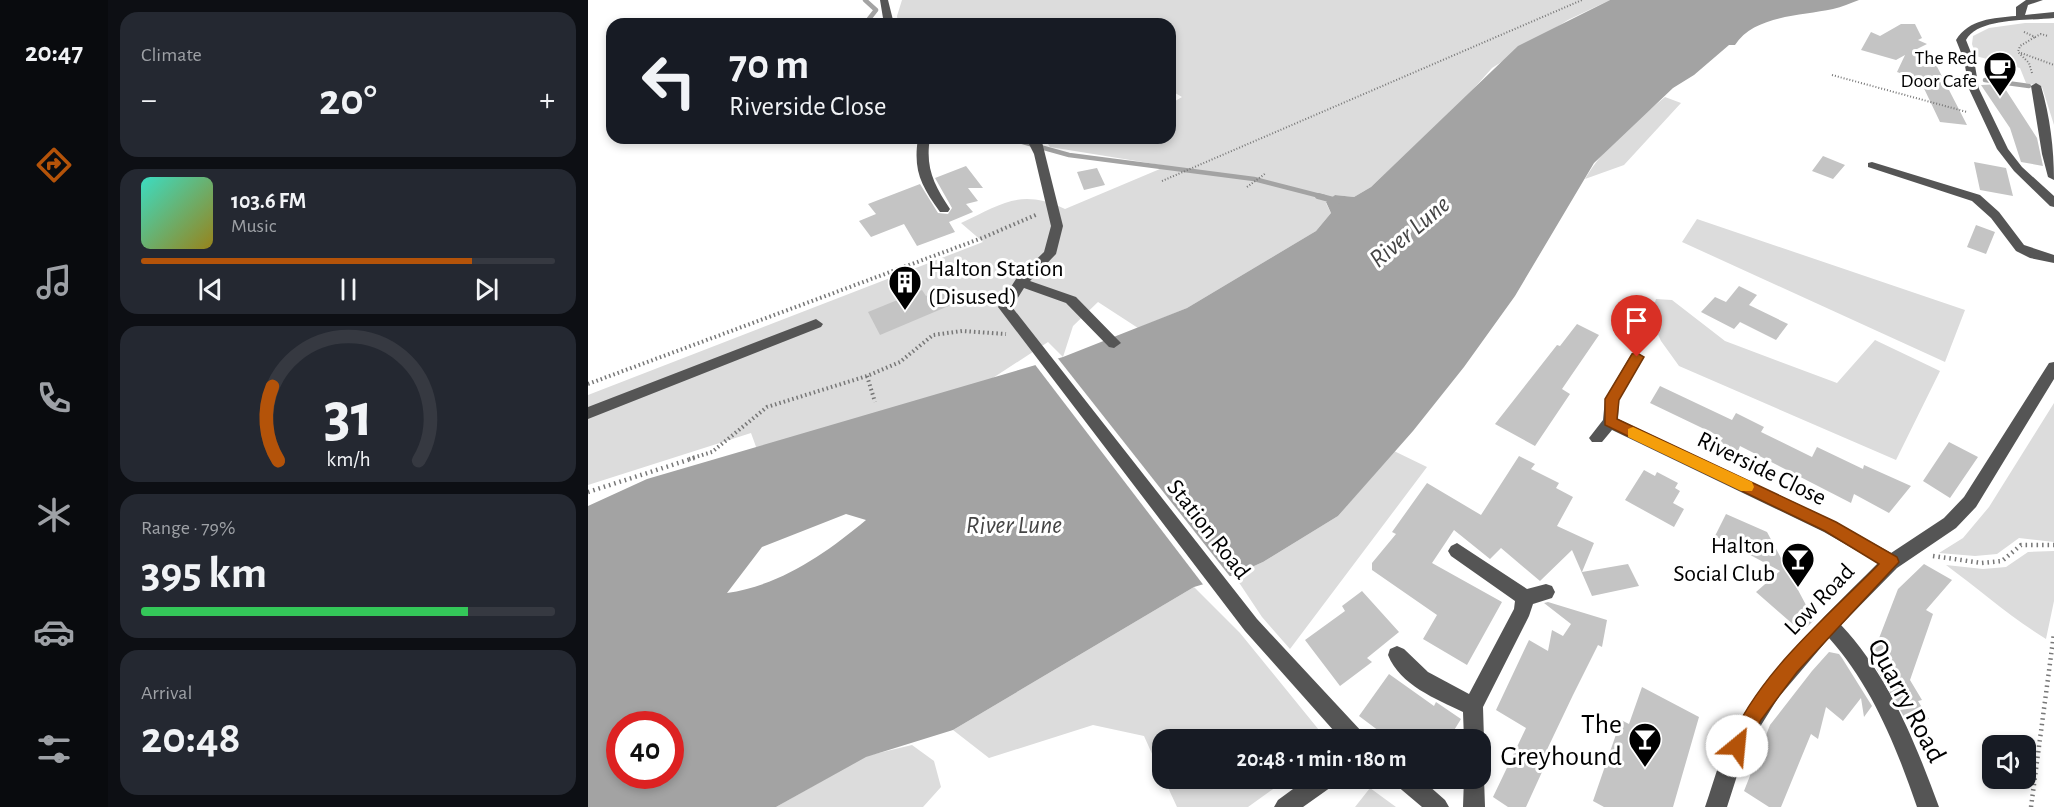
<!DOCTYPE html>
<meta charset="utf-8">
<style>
body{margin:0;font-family:"Alegreya Sans",sans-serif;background:#242831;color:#f1f3f6;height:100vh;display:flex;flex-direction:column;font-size:22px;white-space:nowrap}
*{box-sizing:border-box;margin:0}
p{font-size:20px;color:#9ea1a6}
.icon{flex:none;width:33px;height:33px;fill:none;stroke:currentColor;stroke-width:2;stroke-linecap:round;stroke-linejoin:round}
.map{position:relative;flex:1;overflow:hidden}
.details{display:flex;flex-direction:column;gap:12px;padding:12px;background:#0d0f14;width:480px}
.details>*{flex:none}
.guide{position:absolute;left:18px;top:18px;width:570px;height:126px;border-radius:18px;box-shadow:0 3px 9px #0003;background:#171b24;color:#f1f3f6;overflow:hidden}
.tools{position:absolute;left:1394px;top:735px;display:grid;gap:12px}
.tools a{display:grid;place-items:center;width:54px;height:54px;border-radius:12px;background:#171b24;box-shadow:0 3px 9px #0003;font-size:30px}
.speed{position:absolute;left:18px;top:711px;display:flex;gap:12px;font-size:30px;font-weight:700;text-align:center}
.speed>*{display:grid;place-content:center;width:78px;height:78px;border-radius:50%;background:#171b24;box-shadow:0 3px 9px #0003;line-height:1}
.speed .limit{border:9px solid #d22;background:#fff;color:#111}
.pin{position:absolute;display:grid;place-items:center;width:51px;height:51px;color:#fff;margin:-62px -26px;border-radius:50% 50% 50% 0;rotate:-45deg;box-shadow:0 0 6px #0007}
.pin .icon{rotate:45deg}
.me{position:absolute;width:66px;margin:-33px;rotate:28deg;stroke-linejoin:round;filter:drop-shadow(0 0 4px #0008)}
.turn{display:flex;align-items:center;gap:21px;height:126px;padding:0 24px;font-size:27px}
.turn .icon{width:78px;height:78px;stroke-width:2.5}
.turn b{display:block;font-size:42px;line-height:51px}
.big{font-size:45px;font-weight:700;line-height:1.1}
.details .widget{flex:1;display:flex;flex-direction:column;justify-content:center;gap:9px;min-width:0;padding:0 21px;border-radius:18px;background:#242831}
.details .dial{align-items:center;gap:0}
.dial svg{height:156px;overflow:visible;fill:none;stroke:#363941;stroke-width:7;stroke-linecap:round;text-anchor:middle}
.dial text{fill:#f1f3f6;stroke:none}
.song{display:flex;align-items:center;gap:18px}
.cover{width:72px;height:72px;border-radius:9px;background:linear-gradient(135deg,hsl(170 70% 55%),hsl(50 70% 35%))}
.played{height:6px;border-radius:3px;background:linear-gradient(90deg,#b45309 80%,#363941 80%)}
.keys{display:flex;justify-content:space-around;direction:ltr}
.heat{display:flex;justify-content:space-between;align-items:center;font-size:33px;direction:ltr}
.charge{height:9px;border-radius:4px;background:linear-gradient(90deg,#34c759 79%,#363941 0)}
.trip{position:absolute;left:564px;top:729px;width:339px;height:60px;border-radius:18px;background:#171b24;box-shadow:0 3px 9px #0003;font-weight:700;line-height:60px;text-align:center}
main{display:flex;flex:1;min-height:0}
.menu{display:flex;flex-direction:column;width:108px;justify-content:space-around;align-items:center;background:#090b0e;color:#9ea1a6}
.menu .icon{width:42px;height:42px}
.menu .current{color:#b45309}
.menu b{font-size:27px;color:#f1f3f6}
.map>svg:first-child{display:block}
.green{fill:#dcdcdc}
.water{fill:#a3a3a3;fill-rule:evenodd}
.pier{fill:#fff}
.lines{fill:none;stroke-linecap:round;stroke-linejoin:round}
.stream-far1{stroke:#a3a3a3;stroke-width:4.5}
.stream{stroke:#a3a3a3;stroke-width:6}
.building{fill:#c4c4c4}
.path-far2{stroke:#777;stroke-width:2;stroke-dasharray:1 2;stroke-linecap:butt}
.path-far1{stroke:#777;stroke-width:4;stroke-dasharray:1.5 3;stroke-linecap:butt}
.path{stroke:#777;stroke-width:4.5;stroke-dasharray:1.5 4;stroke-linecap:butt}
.minor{fill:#555;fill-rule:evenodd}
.route{fill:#b45309;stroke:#753606;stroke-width:1.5}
.slow{fill:#f59e0b}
.labels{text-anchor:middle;stroke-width:6;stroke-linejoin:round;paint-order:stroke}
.far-poi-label{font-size:20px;fill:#000;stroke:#fff;text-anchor:end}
.poi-label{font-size:24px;fill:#000;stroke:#fff;text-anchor:start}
.street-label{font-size:24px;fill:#000;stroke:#fff}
.water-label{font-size:26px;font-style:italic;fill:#444;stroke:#fff}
.near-street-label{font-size:28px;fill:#000;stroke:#fff}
.near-poi-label{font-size:28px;fill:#000;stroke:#fff;text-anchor:end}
</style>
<main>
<nav class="menu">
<b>20:47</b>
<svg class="icon current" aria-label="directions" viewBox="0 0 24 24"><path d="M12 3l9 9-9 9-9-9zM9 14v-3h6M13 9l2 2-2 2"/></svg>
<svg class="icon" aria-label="music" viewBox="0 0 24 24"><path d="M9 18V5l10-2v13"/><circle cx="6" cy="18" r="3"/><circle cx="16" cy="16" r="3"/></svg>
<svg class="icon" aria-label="phone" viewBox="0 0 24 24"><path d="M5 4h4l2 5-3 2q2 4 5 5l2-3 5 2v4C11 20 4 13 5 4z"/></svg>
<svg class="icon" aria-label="climate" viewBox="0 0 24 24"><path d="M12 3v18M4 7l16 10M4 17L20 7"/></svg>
<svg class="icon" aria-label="car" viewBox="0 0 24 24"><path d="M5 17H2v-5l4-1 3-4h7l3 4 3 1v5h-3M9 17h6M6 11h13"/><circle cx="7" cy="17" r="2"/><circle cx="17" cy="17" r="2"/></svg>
<svg class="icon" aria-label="filters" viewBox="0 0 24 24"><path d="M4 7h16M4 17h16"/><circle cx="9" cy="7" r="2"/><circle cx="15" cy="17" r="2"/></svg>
</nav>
<section class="details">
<div class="widget"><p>Climate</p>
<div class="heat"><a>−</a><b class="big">20°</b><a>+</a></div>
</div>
<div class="widget">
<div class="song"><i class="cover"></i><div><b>103.6 FM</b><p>Music</p></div></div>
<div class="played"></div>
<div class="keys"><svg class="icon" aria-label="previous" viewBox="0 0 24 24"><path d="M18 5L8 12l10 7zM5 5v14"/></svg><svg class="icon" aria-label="pause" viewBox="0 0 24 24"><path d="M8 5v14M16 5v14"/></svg><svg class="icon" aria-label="next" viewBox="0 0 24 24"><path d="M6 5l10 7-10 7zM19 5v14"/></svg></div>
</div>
<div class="widget dial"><svg viewBox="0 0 100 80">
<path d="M14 69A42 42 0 1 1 86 69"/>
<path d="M14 69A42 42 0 0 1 11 31" stroke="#b45309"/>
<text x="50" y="56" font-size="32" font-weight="700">31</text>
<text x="50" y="72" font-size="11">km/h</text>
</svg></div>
<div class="widget"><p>Range · 79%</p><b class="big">395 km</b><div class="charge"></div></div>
<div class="widget"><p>Arrival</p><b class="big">20:48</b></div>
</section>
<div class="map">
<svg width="1466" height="807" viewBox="0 0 1466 807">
<rect width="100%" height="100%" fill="#fff"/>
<!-- green -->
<path class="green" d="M314,0h708l-42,20 -76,48 -23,26 -98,93 -17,10 -19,-2 -9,8 5,10 -15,18 -129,77 -49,20 -40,-26 -25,24 -10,31 -15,-15 -72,47 -217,66 -8,-22 -163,52v-90l395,-153 -22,-19c41,-19 59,-35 104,-14l102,-43 -117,-19 -6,-9h126v-34l12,-7 -12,-7v-66h-272l-1,-8z
M1437,23h29v102l-12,-38 -16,-4 -6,-15 -44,-12 -4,-12 1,-8 16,-8z
M1077,97l16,6 -57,62 -39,14c19,-33 51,-58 80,-82z
M1109,219l268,91 -20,52 -263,-120z
M1068,299l16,1 53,41 112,42 38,-43 65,31 -44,89 -217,-94 -18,-25 -11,-24z
M1466,403v139l-35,-4 -22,16 -22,2 -36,-3 24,-15 26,-31z
M806,451l33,16 -137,182 -28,-32 -28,-42 29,-13 75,-46z
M1466,551v50l-8,38c-36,-22 -66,-49 -100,-74l37,4 23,-2 22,-15z
M606,587l46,46 79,97 -3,9 -154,1v36l-18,-40 -51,-11 -104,33 -36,-28z
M324,745l22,16 7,26 -18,20h-147l90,-51z
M576,779h123l-39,28h-71z
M782,788l26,19h-41z"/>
<!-- water -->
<path class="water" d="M1022,0h249c-9,3 -17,7 -26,9 -32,7 -79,6 -98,36h-6l-35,30 -21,13 -79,75 -79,133 -51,71 -51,64 -75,85 -75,46 -29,13 -40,12 -241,143 -87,27 -90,50h-188v-301l59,-27 416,-122 124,-49 129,-77 15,-18 -5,-11 9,-7 19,2 17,-10 147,-141zM258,514l20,6c-41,34 -85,65 -139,73l35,-46zM32,724h50v52h-50z"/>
<!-- pier -->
<path class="pier" d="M468,356l176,223 -27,8 -172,-225z"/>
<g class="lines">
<!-- stream-far1 -->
<path class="stream-far1" d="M277,0l11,10 -11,14
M1397,80l44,6
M420,138l61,17 185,24 70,18"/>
<!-- stream -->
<path class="stream" d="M730,196l19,5"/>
</g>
<!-- building -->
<path class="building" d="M1313,24h14l7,14 -4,2 9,4 -12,6 15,3 37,72 -27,-3 -20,-42 -23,-8 8,-17 -9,5 -35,-10 10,-18 9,4z
M1414,84l35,54 6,28 -22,-4 -11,-34 -29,-43z
M1235,156l22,9 -12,14 -21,-8z
M1386,162l32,6 7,28 -33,-6z
M378,166l17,22h-15l10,13 -12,3 7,8 -24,10 6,10 -38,14 -13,-22 -33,13 -12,-16 17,-7 -8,-10 52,-20 18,29 10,1 4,-6 -17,-30z
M509,168l8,17 -21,5 -7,-18z
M1388,225l19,7 -9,22 -19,-7z
M1151,286l18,9 -8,10 39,19 -12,16 -36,-18 -6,7 -33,-17 14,-15 11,5z
M360,287l10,15 -78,33 -12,-23 54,-22 4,6z
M989,324l22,11 -37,54 8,5 -35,52 -40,-22 62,-79 3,1z
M1072,386l72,34 4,-7 28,14 -3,5 51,25 5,-10 46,22 1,-4 47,21 -22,27 -35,-19 -3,9 -111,-57 -2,5 -18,-9 3,-4 -73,-35z
M1361,442l29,15 -28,41 -27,-17z
M931,456l16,8 -4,5 28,14 -3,5 17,9 -16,29 37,17 -12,29 46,-8 11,22 -47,10 -20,-46 -32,31 -39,-33 -11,11 -36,-29 -22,33 70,39 -35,63 -44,-26 14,-24 -65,-45v-7l24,-29 -4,-2 35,-49 54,32z
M1056,470l11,6 2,-4 21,11 -3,5 5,3 -7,12 11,6 -10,18 -49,-27z
M1138,514l41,18 47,88 -8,8 -11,-2 -39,-34 24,-21 -65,-35z
M1336,564l28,16 -26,30 7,4 -23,66 12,20 -4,1 11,18 -22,3 -36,-63 27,-70z
M774,591l37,41 -32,26 5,4 -32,24 -35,-46 40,-29 -3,-5z
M960,602l59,18 -5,27 -4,-2 -25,50 -30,63 4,3 -21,46h-18l-15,-10 33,-69 -30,-18 33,-70 19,11 4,-21 11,6 8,-12 -27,-21z
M1241,652l10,2 3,4 30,48 -8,11 -3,-19 -18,23 -17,-14 -8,32 -7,-5 -30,73h-12l-25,-16 26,-66 42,-54z
M801,674l45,32 2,-4 25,17 -13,21h-57l-32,-24z
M1054,687l57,30 -26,90h-69l-11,-6 28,-81 8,4z"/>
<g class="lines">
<!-- path-far2 -->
<path class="path-far2" d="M1436,32l11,5 6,-3 7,2
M1433,53l33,12
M1444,73l-3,-10 -11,-11 2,-6 15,-9
M1244,75l135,37
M574,181l420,-181
M659,187l19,-14"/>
<!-- path-far1 -->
<path class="path-far1" d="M279,376l8,26
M0,384l394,-146 56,-24
M101,459l23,-7 55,-45 100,-31 33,-14 33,-27 29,-4 44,3"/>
<!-- path -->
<path class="path" d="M0,492l106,-34
M1345,556l49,7 20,-2 19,-16h33
M643,737l23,3
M1443,807l23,-174"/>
<!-- minor -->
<path class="minor" d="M292,0h8l6,24h-10z
M1438,0h17l-15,5 -3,10 29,-3v6c-24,3 -75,-1 -88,22l8,20 5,29 29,60 14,18 32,29v11l-4,-1 -36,-35 -17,-22 -28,-60 -5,-29 -8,-20c13,-21 37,-22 60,-24v-9z
M1448,83l5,3c9,30 13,63 13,94l-6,-3 -6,-23 -11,-68z
M330,138h12c-5,30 4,47 20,71l-2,3h-8c-19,-27 -27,-41 -22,-74z
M438,138h12l4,4 21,84 -7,28 -26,27 46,16 45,46 -7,5 -5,-1 -43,-44 -42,-15 -12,19 245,312 106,114 3,7h-24l-97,-109 -247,-324 18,-28 28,-27 7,-26 -17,-72z
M1284,162l108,33 19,17 25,33 30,10v8l-24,-5 -14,-7 -25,-33 -19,-17 -104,-34v-4z
M228,319l7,5 -2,3 -233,92v-12z
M1049,352l7,5 -25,42 -1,20 218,103 55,31 53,-35 20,-21 85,-134 5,-1v17l-78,128 -20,21 -59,40 -56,57c48,51 74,117 98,182h-22c-21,-61 -45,-121 -88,-169l-51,60 -33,53 -18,56h-22c8,-22 14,-48 25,-69 37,-68 93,-120 148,-175l-54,-31 -212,-102 -10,12h-10l-3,-4 14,-18 2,-21 27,-46z
M869,543l70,46 19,-5 6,2 3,6 -3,6 -19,6 -4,12 -46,91 1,33 -4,7v-7h-16l-1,-28c-27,-13 -63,-27 -75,-57l2,-6 7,-3 7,3 24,23 41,22 45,-85 1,-8 -64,-45 -3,-5 3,-5z
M892,770l4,8 1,29h-22l1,-29h16z
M720,778h29l-3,7 -31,22h-29l4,-7z
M805,778h27l25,22 4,7h-27l-26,-22z"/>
</g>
<!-- route -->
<path class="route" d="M1049,353l7,4 -25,43 -2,19 219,103 61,35 2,5 -102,110 -36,48 -17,33 -7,3 -6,-3 -3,-7c30,-73 97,-127 151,-182l-54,-33 -220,-106v-26l27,-45z"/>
<!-- slow -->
<path class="slow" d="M1045,427l119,55 2,5 -2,4h-11l-113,-54v-8z"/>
<!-- icons -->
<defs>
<symbol id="cafe-pin" viewBox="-11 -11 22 30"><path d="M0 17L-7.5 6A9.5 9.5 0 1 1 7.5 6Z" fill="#000" stroke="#fff"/><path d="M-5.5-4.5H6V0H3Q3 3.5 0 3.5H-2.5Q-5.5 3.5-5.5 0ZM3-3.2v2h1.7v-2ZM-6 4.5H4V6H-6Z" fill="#fff"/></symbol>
<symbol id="building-pin" viewBox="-11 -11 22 30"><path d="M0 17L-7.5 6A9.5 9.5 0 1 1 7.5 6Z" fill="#000" stroke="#fff"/><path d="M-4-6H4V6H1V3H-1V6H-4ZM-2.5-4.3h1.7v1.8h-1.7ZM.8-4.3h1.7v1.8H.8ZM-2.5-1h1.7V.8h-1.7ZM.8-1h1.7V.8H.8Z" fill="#fff"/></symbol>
<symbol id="bar-pin" viewBox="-11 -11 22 30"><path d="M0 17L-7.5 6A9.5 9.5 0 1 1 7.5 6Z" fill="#000" stroke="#fff"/><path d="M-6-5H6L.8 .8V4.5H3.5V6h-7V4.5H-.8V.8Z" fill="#fff"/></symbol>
</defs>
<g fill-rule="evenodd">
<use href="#cafe-pin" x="1393" y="49" width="38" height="52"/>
<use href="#building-pin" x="298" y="263" width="38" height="52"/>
<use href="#bar-pin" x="1191" y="540" width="38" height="52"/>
<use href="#bar-pin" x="1038" y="720" width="38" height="52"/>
</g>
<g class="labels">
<!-- far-poi labels -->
<g class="far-poi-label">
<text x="1389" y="64">The Red<tspan x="1389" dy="23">Door Cafe</tspan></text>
</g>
<!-- poi labels -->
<g class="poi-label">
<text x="340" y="276">Halton Station<tspan x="340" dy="28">(Disused)</tspan></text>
<text x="1187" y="553" text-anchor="end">Halton<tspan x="1187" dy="28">Social Club</tspan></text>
</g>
<!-- street labels -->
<g class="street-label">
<text transform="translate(1174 468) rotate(26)" y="8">Riverside Close</text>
<text transform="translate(621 529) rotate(52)" y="8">Station Road</text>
<text transform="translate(1231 599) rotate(-46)" y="8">Low Road</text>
</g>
<!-- water labels -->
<g class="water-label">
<text transform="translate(821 231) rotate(-40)" y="9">River Lune</text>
<text x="426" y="533">River Lune</text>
</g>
<!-- near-street labels -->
<g class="near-street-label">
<text transform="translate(1320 700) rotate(62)" y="10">Quarry Road</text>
</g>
<!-- near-poi labels -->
<g class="near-poi-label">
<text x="1034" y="733">The<tspan x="1034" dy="32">Greyhound</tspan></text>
</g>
</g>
</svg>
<div class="tools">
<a><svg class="icon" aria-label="sound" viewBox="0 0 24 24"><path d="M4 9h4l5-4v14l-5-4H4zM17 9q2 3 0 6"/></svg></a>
</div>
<div class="speed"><div class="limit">40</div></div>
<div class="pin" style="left:1049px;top:357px;background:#d93025"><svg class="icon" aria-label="arrive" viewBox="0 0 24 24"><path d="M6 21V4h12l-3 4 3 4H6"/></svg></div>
<svg class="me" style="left:1149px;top:746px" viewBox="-20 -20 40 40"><circle r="19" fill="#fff"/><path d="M0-13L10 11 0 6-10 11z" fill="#b45309"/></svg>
<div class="trip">20:48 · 1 min · 180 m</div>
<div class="guide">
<div class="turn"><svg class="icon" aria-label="left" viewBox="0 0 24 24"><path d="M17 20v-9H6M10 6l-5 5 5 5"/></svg><div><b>70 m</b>Riverside Close</div></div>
</div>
</div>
</main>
